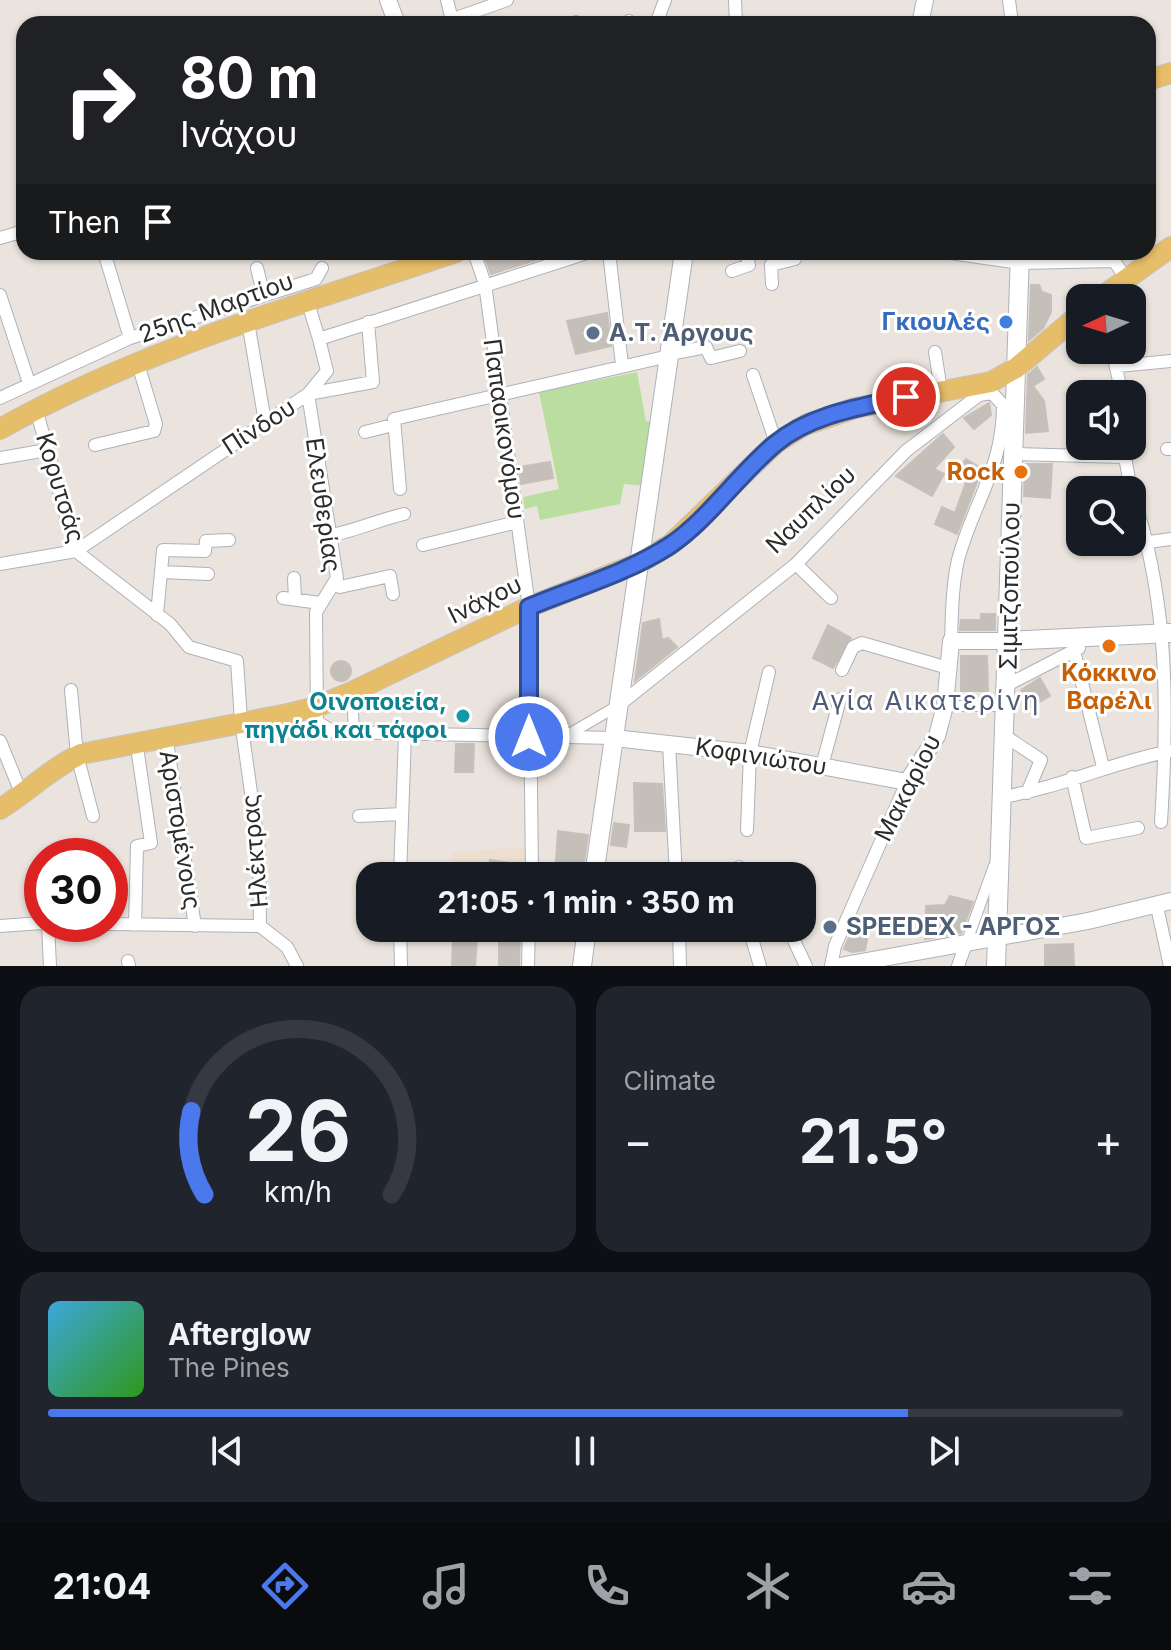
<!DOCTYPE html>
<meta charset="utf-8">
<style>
body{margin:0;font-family:Inter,sans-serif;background:#20242c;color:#f1f3f6;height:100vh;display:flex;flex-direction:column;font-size:30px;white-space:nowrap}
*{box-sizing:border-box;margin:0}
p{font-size:26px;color:#9ea1a6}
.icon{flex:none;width:44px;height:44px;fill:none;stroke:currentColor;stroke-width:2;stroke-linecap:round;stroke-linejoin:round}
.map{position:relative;height:966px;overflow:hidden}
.sheet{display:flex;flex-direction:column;gap:20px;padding:20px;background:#0d0f14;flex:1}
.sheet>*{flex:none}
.top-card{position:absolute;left:16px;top:16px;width:1140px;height:244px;border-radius:24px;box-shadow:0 2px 6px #0004;background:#202124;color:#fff;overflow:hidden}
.needle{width:52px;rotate:266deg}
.tools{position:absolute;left:1066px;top:284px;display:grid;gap:16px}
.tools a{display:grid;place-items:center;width:80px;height:80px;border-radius:16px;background:#171b24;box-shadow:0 2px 6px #0004;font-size:40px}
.speed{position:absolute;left:24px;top:838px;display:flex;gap:16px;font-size:40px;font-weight:700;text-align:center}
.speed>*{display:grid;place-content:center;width:104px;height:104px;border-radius:50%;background:#171b24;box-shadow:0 2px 6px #0004;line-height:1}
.speed .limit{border:12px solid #d22;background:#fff;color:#111}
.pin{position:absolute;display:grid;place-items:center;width:68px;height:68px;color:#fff;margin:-34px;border:4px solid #fff;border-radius:50%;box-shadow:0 2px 8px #0007}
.me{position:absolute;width:88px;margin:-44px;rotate:0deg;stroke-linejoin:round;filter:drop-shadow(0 0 6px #0008)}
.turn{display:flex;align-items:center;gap:28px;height:168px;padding:0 32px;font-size:36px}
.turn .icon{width:104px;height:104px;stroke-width:2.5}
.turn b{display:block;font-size:56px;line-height:68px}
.then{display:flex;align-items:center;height:76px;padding:0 32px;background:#0003;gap:16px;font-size:30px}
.big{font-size:60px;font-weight:700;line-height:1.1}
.sheet .card{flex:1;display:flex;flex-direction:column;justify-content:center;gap:12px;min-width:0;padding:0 28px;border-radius:24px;background:#20242c}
.sheet .dial{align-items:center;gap:0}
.dial svg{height:208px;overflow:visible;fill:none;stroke:#363941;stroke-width:7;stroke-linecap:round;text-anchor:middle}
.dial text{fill:#f1f3f6;stroke:none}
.song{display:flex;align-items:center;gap:24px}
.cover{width:96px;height:96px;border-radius:12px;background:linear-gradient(135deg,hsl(200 70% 55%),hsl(110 70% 35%))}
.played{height:8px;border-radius:4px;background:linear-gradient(90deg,#4b78ec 80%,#363941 80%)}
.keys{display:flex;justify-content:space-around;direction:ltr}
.heat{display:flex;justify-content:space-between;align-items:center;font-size:44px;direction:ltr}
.sheet .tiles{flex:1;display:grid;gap:20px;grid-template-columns:1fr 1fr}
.card:last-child{grid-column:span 2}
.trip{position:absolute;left:356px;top:862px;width:460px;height:80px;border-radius:24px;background:#171b24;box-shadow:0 2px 6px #0004;font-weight:700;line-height:80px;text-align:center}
.tabs{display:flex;height:128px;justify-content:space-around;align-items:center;background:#090b0e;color:#9ea1a6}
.tabs .icon{width:56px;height:56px}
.tabs .on{color:#4b78ec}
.tabs b{font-size:36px;color:#f1f3f6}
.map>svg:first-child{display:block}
.education{fill:#ecdfcf}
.green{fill:#bade9f}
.building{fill:#c4bfb9;stroke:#c7c0b8;stroke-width:2}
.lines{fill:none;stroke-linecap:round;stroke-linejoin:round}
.pedestrian-casing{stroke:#aeb1ba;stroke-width:12}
.minor-casing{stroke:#aeb1ba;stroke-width:14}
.tertiary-casing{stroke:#aeb1ba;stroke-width:18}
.secondary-casing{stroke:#aeb1ba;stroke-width:20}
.primary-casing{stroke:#c4c4c4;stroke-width:22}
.pedestrian{stroke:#fff;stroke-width:10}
.minor{stroke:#fff;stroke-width:12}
.tertiary{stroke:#fff;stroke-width:16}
.secondary{stroke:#fff;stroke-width:18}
.primary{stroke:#e6bd69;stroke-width:20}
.route-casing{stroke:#314e99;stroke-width:20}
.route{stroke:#4b78ec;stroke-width:14}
.shop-dot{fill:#3f7fe0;stroke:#fff;stroke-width:3}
.service-dot{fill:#5c6f8a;stroke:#fff;stroke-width:3}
.food-dot{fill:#e8710a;stroke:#fff;stroke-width:3}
.culture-dot{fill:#0f9aa8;stroke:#fff;stroke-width:3}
.labels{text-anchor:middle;stroke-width:6;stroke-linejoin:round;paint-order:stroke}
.street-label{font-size:24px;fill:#2b2b2b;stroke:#fff}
.shop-label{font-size:24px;font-weight:bold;fill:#366cbe;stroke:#fff;text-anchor:end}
.service-label{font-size:24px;font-weight:bold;fill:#4e5e75;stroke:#fff;text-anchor:start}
.food-label{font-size:24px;font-weight:bold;fill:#c56008;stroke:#fff;text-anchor:end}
.culture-label{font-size:24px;font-weight:bold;fill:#0d838f;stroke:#fff;text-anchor:end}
.neighbourhood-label{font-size:26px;letter-spacing:2px;fill:#4e5a78;stroke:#fff}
</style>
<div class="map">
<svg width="1171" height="966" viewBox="0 0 1171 966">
<rect width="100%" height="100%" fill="#ebe4de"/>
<!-- education -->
<path class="education" d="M529,846l1,30h-78l1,-23z"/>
<!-- green -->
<path class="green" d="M637,372l9,49 8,2 -9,63 -21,-2 -4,20 -80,16 -3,-14 -12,3 -2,-12 36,-8 -20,-97z"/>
<!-- building -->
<path class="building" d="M493,252h54l1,4 -57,18 -7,-19z
M1031,285h8l3,7 9,3v17l-8,16 -14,12z
M607,313l4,33 -35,8 -9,-33z
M1037,367l7,12 -11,7 11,15 4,30 -22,2 2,-58z
M989,403l2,12 -17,14 -10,-11z
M943,434l11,13 -20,22 10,5 -12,22 -36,-20z
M966,459l16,10 -25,65 -22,-10 7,-17 13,6 11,-31 -12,-1v-6z
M550,462l3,16 -32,6 -2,-17z
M1025,464h27l-2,34 -26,-2z
M981,614h14v16h-35l1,-10h20z
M659,619l3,21 6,-2 9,9 -42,34 8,-58z
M828,625l23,13 -18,30 -20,-10z
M961,656h26l1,35h-27z
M331 671a10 10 0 1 1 20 0a10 10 0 1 1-20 0Z
M1040,678l10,18 -19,11 -10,-17z
M456,744h18l-1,28h-18z
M634,783l28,1 3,47h-30z
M614,823l15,2 -3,22 -15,-2z
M558,831l30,4 -6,41h-27z
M490,860l33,5v10l-33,-1z
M950,896l23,6 -12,31 -36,6 1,-33 19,-1z
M499,928h21l-1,38h-20z
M852,930l16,4 -3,16 -13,2 -8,-3z
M453,939h24l-2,27h-23z
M1073,944l1,22h-29v-21z"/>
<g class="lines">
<defs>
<path id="pedestrian" d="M352,692l2,41
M945,706h61
M564,737l55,-32
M967,941l27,-75"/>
<path id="minor" d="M447,0l5,20
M735,0l1,24
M1009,0l3,24
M439,24l68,-24
M573,24l3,-2
M627,24l2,-3
M656,24l9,-24
M0,238l24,-7
M104,252l26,86
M474,252l11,32 44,323 3,269
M609,252l13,113
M943,252l77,11 94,-2 12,17
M257,268l6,25
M732,271l17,-6 -3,-13
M772,284l-1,-19 24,-6 -2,-7
M0,295l29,88
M308,303l11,36
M248,322l17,100
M368,322l5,60 -65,12 29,184 -21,34 1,110 17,10 280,6
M1112,350l10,44
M935,352l6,38
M669,354l37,-7 5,11 29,-7
M1118,366l53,-5
M753,375l23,68
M0,398l130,-60 186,-59 6,-11
M36,409l40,142 94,73 19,23 48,14 4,60 18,129 1,76 27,21 10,19
M365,432l28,-7
M95,445l59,-14 2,-7 -18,-60
M1123,446l8,44
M1167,449h4
M1013,454l110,3
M0,458l47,-8
M400,489l-6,-70 275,-63
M1132,493c37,107 36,217 29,329
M332,535c26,-5 46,-15 72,-21
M1149,542l22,-3
M423,545l94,-23
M0,564l76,-13 232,-157 19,-23 -8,-32 271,-87
M796,564l35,34
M161,572l47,2
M294,578l1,21
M333,585l7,2 50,-11 3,18
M283,598l37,5
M157,615l6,-65 42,1 1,-10 23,-1
M1074,651l29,116
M842,670l11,-23 9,-4 86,25
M1007,685l72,-37
M71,690l6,65 16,61
M619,705l177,-141 110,-113 73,-56 13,-2 11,12c0,64 -30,98 -45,155 -6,27 -6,53 -7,81
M166,735l29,191
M1005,736l36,24 -14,33
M0,741l22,54
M669,744l7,132
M822,766l18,-67
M1072,777l14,61 52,-10
M1002,797c57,-9 111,-35 169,-46
M359,816l43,-2
M747,830l3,-77 19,-81
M739,867l5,9
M400,876l5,-142
M1157,907l13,59
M48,924l2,42
M110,924l150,2
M135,925l2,-79 14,-3 -15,-103
M0,926l42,-3
M400,928l1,38
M679,928l1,38
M759,928l-9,4 10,34
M788,928l18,38
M128,961l1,5
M528,966l1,-38
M831,966l4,-20 72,-164
M958,966l9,-25"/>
<path id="tertiary" d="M388,0l9,24
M920,24l5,-24
M614,738l136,15 157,29 30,-46 8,-30 6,-65h57
M839,966l249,-45 83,-20"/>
<path id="secondary" d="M1008,641l163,-8
M594,876l90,-624
M582,966l5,-38
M996,966l24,-714"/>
<path id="primary" d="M1148,80l23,-7
M1100,298l71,-51
M0,429c141,-80 303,-125 456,-177
M0,809c29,-18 51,-41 81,-55l207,-40 28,-7 36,-15 177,-85 110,-44 32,-19 105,-101 29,-18 50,-17 136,-26 25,-14 64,-54"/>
</defs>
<!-- pedestrian casing -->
<use href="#pedestrian" class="pedestrian-casing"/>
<!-- minor casing -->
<use href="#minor" class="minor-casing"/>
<!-- tertiary casing -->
<use href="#tertiary" class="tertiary-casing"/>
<!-- secondary casing -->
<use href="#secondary" class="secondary-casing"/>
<!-- primary casing -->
<use href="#primary" class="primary-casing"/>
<!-- pedestrian -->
<use href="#pedestrian" class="pedestrian"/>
<!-- minor -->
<use href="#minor" class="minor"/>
<!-- tertiary -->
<use href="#tertiary" class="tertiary"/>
<!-- secondary -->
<use href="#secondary" class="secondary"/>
<!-- primary -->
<use href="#primary" class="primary"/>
</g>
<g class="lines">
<defs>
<path id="route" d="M529,737v-130c46,-19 98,-34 140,-61 38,-25 70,-72 106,-102 36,-30 86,-37 131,-47"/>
</defs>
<!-- route casing -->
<use href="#route" class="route-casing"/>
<!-- route -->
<use href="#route" class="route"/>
</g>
<!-- markers -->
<circle class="shop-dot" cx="1006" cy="322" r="8"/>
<g class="service-dot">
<circle cx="593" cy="333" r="8"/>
<circle cx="830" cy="927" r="8"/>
</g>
<g class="food-dot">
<circle cx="1021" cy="472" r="8"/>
<circle cx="1109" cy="646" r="8"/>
</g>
<circle class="culture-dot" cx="463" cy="716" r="8"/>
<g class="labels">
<!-- street labels -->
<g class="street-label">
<text transform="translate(216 308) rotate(-20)" y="8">25ης Μαρτίου</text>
<text transform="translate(259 427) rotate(-33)" y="8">Πίνδου</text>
<text transform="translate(504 429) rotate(82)" y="8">Παπαοικονόμου</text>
<text transform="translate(60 488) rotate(73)" y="8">Κορυτσάς</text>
<text transform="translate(323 505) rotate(82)" y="8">Ελευθερίας</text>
<text transform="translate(811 510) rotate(-44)" y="8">Ναυπλίου</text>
<text transform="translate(1010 586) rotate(-89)" y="8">Σιμιτζοπούλου</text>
<text transform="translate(485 600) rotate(-26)" y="8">Ινάχου</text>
<text transform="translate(761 757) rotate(9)" y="8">Κοφινιώτου</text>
<text transform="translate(908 788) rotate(-63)" y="8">Μακαρίου</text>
<text transform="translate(180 830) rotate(81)" y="8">Αριστομένους</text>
<text transform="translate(255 851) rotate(-95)" y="8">Ηλέκτρας</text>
</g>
<!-- shop labels -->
<g class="shop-label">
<text x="990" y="330">Γκιουλές</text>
</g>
<!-- service labels -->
<g class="service-label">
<text x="609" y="341">Α.Τ. Άργους</text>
<text x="846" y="935">SPEEDEX - ΑΡΓΟΣ</text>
</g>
<!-- food labels -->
<g class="food-label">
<text x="1005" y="480">Rock</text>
<text x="1109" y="681" text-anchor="middle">Κόκκινο<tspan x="1109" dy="28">Βαρέλι</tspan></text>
</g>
<!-- culture labels -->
<g class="culture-label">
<text x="447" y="710">Οινοποιεία,<tspan x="447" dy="28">πηγάδι και τάφοι</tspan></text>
</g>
<!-- neighbourhood labels -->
<g class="neighbourhood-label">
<text x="926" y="710">Αγία Αικατερίνη</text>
</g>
</g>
</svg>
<div class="tools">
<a><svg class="needle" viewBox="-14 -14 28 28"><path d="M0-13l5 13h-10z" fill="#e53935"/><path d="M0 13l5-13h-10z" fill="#9ea1a6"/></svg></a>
<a><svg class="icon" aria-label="sound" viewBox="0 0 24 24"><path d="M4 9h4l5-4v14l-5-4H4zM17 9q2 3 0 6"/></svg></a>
<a><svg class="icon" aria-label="search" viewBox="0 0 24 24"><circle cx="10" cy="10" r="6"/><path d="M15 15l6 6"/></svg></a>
</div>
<div class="speed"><div class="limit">30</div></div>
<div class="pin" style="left:906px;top:397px;background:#d93025"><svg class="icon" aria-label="arrive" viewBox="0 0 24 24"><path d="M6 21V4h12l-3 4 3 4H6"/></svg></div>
<svg class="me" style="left:529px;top:737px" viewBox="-20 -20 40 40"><circle r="17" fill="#4b78ec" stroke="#fff" stroke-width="3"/><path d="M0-11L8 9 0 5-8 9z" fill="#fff"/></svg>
<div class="trip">21:05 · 1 min · 350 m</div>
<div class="top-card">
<div class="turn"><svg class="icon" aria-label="right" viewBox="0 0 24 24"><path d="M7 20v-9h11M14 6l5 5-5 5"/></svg><div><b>80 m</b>Ινάχου</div></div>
<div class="then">Then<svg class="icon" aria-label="arrive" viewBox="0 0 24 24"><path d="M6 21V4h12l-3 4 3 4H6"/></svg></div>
</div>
</div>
<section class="sheet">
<div class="tiles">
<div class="card dial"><svg viewBox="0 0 100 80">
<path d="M14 69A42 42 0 1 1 86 69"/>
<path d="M14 69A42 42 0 0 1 9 37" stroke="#4b78ec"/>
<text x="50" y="56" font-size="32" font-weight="700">26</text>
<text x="50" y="72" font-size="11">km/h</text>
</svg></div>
<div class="card"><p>Climate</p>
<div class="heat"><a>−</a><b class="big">21.5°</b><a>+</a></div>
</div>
<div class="card">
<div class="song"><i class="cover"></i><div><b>Afterglow</b><p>The Pines</p></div></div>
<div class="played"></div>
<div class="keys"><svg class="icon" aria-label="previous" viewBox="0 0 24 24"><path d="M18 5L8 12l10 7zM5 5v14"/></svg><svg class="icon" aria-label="pause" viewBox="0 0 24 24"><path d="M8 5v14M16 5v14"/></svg><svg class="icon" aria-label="next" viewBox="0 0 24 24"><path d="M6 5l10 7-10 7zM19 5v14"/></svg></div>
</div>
</div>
</section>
<nav class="tabs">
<b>21:04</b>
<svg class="icon on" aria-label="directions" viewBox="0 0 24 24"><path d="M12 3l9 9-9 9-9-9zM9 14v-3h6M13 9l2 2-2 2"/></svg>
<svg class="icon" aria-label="music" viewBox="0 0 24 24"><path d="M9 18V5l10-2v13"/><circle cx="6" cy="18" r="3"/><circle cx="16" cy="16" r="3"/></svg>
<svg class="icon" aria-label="phone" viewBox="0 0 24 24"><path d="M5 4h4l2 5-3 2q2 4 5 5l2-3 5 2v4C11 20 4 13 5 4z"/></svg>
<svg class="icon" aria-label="climate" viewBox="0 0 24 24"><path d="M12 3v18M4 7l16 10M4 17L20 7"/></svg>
<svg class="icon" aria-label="car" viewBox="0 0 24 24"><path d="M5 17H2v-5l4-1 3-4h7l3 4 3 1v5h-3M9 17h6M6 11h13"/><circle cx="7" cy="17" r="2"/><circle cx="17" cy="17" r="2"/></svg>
<svg class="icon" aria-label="filters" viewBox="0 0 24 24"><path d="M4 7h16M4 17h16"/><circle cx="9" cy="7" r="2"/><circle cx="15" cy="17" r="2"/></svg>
</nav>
